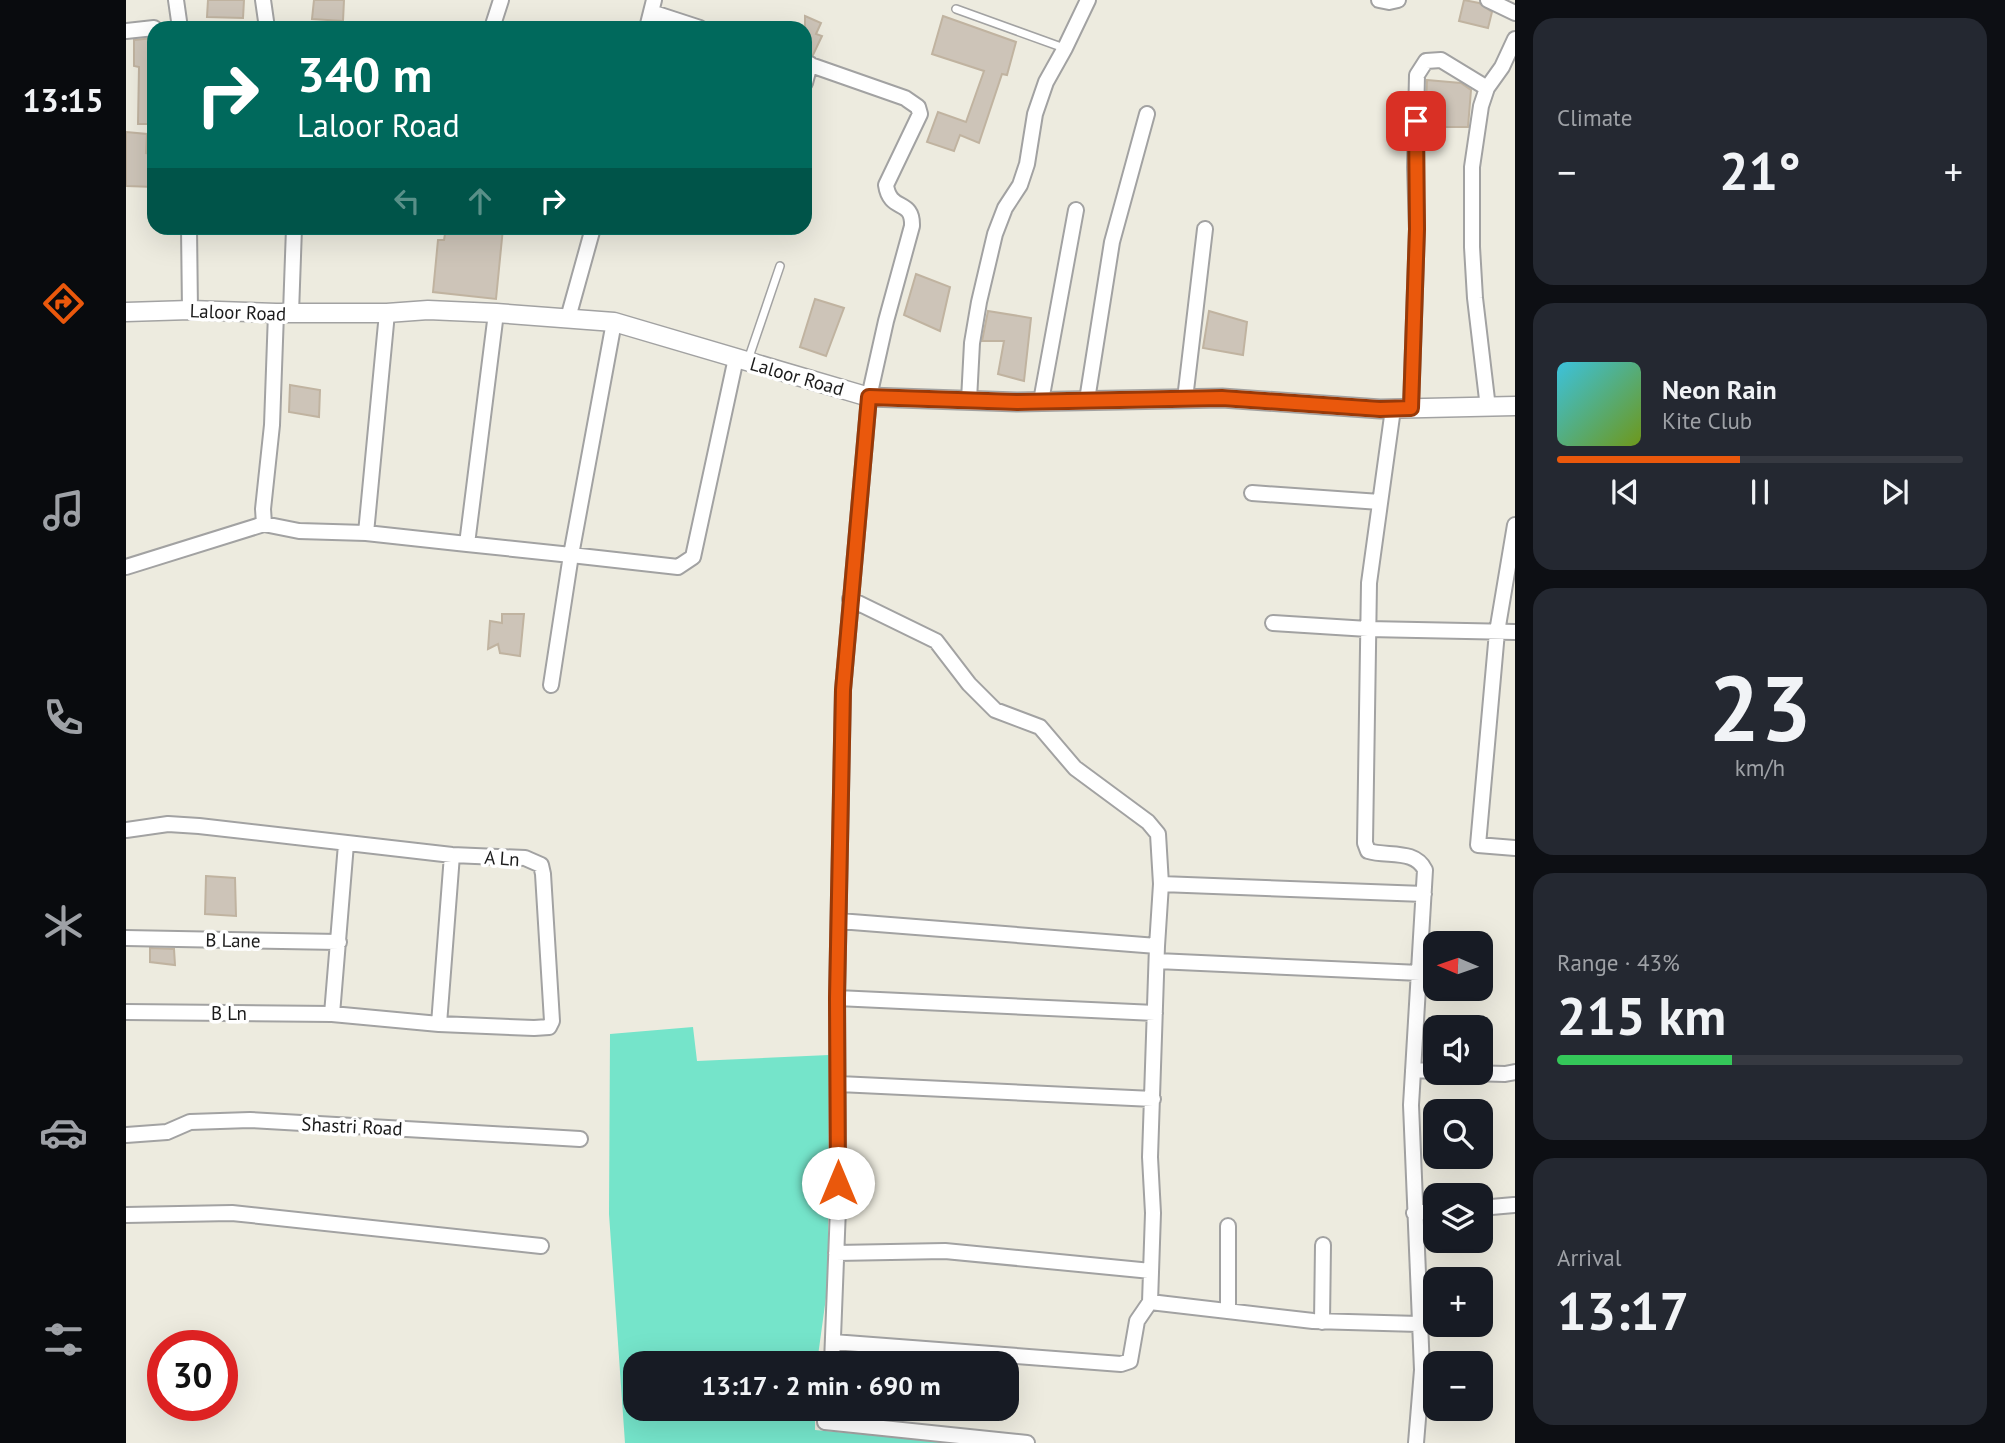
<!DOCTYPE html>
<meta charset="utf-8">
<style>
body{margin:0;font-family:"PT Sans",sans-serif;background:#242831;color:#f1f3f6;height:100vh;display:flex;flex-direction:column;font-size:26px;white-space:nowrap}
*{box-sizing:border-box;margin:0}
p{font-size:23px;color:#9ea1a6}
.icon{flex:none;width:38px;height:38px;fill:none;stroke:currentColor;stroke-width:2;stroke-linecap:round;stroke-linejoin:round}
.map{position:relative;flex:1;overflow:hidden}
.details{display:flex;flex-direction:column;gap:18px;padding:18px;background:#0d0f14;width:490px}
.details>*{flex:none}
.top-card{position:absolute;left:21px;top:21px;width:665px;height:214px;border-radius:21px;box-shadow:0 7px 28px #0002;background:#00695c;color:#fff;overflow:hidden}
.needle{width:46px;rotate:272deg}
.fabs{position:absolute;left:1297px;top:931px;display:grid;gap:14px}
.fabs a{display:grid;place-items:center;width:70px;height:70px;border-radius:14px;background:#171b24;box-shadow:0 7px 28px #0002;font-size:35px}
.speed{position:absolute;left:21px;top:1330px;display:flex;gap:14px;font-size:35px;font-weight:700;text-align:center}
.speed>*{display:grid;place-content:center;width:91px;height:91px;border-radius:50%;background:#171b24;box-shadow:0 7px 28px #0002;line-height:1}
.speed .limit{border:10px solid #d22;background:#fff;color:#111}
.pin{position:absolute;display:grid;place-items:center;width:60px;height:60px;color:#fff;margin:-30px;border-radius:14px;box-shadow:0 4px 10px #0006}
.me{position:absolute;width:77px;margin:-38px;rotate:0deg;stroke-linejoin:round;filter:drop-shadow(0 0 5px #0008)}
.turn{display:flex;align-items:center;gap:24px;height:147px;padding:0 35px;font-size:32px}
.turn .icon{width:91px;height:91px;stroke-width:2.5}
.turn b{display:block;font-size:49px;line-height:60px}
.lanes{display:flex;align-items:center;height:66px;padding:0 35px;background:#0003;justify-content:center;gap:35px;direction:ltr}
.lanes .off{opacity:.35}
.big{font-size:52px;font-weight:800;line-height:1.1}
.details .tile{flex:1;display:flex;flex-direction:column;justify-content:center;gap:10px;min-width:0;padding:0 24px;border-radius:21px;background:#242831}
.details .dial{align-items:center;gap:0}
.dial b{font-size:91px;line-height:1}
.song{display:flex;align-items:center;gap:21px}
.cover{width:84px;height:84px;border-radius:10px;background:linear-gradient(135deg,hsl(190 70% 55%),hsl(80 70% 35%))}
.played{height:7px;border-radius:4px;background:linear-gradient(90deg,#ea580c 45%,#363941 45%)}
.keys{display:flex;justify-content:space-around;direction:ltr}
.heat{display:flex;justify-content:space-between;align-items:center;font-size:38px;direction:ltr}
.charge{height:10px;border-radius:5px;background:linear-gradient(90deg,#34c759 43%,#363941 0)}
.trip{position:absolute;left:497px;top:1351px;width:396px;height:70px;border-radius:21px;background:#171b24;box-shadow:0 7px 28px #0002;font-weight:800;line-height:70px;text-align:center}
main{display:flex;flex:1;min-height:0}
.tabs{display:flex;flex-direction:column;width:126px;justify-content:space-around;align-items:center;background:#090b0e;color:#9ea1a6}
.tabs .icon{width:49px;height:49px}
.tabs .selected{color:#ea580c}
.tabs b{font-size:32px;color:#f1f3f6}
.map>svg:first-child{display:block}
.pitch{fill:#75e4ca}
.building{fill:#cdc4b8;stroke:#c0b3a0;stroke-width:2}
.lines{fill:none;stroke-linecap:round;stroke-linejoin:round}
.service-casing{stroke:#a2a2a2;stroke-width:10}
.minor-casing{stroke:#a2a2a2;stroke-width:18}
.tertiary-casing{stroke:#a2a2a2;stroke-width:21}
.service{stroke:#fff;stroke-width:7}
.minor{stroke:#fff;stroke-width:14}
.tertiary{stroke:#fff;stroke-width:18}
.route-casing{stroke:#983908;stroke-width:18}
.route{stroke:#ea580c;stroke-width:12}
.labels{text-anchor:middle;stroke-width:7;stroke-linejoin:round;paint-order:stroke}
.street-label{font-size:19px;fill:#1b1b1b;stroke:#fff}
</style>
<main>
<nav class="tabs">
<b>13:15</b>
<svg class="icon selected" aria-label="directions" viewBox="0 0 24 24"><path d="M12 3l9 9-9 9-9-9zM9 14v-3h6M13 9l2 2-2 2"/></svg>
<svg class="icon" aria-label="music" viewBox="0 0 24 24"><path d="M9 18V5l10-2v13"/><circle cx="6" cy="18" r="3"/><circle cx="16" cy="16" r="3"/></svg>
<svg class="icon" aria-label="phone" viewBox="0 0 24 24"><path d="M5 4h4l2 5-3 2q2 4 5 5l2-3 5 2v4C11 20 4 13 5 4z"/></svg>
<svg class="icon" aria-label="climate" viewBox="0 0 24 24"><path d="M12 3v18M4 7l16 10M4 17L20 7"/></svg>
<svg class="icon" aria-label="car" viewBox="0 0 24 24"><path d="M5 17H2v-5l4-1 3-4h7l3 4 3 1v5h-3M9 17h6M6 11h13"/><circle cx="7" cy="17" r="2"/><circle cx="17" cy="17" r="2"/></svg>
<svg class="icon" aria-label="filters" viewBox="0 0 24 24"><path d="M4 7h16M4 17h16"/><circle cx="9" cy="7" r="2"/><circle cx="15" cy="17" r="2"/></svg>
</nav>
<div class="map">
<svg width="1389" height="1443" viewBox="0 0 1389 1443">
<rect width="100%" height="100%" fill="#edebdf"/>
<!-- pitch -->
<path class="pitch" d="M567,1027l4,34 132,-6 -1,228 -11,80h-182v46h180v21l140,13h-330l-16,-229 1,-180z"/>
<!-- building -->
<path class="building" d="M82,0h36l-1,18 -36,-1z
M188,0h30l-1,21 -31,-2z
M1338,0l15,3 13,9 -4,16 -29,-7z
M679,16l16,7 -5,11 6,2 -9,19 -8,-1z
M817,16l73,26 -9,33 -5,-1 -23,69 -19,-8 -6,16 -27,-9 11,-30 28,10 18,-51 -52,-17z
M28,38v86h-16l1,-57 -5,-1v-26z
M1301,80l34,3 10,7 -3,37h-43z
M0,132l21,2 -1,19 8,1v33l-28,-1z
M320,228h57l-7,71 -63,-7 5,-52h6z
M790,274l34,13 -10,44 -36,-16z
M689,299l29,9 -18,48 -26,-9z
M862,311l43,7 -7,63 -26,-7 6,-33h-22z
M1083,311l38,11 -4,33 -40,-7z
M164,385l30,5 -1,27 -30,-5z
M376,614h22l-4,42 -20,-3 -2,-9 -10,5 2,-28 12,2z
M80,876l29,2 1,38 -31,-2z
M24,948l24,1 1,16 -25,-3z"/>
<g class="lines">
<defs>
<path id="service" d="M830,9l108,39
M622,360l32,-94"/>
<path id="minor" d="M50,0l4,28
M137,0l4,28
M1253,0l10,2 9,-2
M1362,0l27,13
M525,12l49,16
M366,28l9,-28
M521,28l7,-28
M0,31l28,-3
M679,63l100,35 13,9 2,7 -34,71c4,28 27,13 26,41l-26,95 -17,76 -26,293 -6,308 1,210 -6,155
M679,83l5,-19
M63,228l1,82
M150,313l-4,112 -9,84 1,15 35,7 67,2 21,-220
M165,313l3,-85
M442,318l25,-90
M488,322l-43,233 107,12 15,-10 43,-199
M1059,399l20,-170
M843,400l3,-57 7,-41 16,-68 10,-26 15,-23 7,-21 8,-50 11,-32 19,-34 23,-48
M961,400l25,-158 35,-128
M915,401l35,-191
M1285,408l6,-179 -2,-62 2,-92 9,-14 15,-1 46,28
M1362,408l-13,-110 -3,-51v-80l9,-61 6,-18 15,-21 13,-28
M1267,409l-24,174 -4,260 3,8c20,6 47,-2 57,19l-14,235 11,265 -6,73
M1126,493l128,9
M1389,525l-18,107 -19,213 37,3
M240,533l101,11 29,-231
M341,544l104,11 -20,130
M0,567l138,-43
M1147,623l95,6 147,3
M0,830l42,-6 31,2 253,29 73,3 16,7 2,9 9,147 -3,6 -15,1 -95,-4 -107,-10 -206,-2
M1035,884l263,10
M713,921l318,25
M0,938l213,4
M1031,961l263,12
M711,998l318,15
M206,1014l14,-170
M313,1024l13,-169
M1287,1070l22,1
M1344,1073l35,1 10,-2
M713,1084l314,15
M0,1135l41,-3 23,-10 60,-2 330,19
M1354,1208l34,-3
M1288,1213l21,-2
M0,1215l106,-2 309,33
M710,1253l109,-2 206,20
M1024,1302l163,19 106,3
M1102,1311v-85
M1196,1322l1,-77
M707,1342l288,22 9,-3 7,-40 13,-19 3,-89 -3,-56 7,-211 4,-62 -3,-50 -10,-12 -73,-54 -35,-41 -45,-17 -26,-26 -33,-43 -86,-42
M701,1409l-2,13 202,21"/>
<path id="tertiary" d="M0,312l64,-2 86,3h111l41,-3 68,3 118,9 255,75 148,5 205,-4 158,11 135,-3"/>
</defs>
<!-- service casing -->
<use href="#service" class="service-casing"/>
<!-- minor casing -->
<use href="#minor" class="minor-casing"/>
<!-- tertiary casing -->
<use href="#tertiary" class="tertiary-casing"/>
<!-- service -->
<use href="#service" class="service"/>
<!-- minor -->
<use href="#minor" class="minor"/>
<!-- tertiary -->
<use href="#tertiary" class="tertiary"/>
</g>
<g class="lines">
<defs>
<path id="route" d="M712,1183l-1,-185 6,-308 26,-293 148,5 205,-4 158,11 31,-1 6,-179 -1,-108"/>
</defs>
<!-- route casing -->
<use href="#route" class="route-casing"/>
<!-- route -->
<use href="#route" class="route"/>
</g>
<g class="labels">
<!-- street labels -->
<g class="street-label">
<text transform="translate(112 312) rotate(2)" y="7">Laloor Road</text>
<text transform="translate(671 376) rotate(16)" y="7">Laloor Road</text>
<text transform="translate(376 858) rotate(4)" y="7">A Ln</text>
<text transform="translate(107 940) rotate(1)" y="7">B Lane</text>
<text x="103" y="1020">B Ln</text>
<text transform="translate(226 1126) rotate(3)" y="7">Shastri Road</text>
</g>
</g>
</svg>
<div class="fabs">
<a><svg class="needle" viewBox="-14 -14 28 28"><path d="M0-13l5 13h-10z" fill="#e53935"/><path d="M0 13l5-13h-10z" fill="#9ea1a6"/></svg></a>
<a><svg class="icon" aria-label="sound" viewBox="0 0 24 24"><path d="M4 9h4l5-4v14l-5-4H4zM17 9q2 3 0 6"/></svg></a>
<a><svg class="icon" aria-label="search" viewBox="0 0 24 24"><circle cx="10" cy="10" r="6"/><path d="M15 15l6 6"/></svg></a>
<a><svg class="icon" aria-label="layers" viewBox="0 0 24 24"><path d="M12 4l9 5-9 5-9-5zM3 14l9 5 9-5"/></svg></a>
<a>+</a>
<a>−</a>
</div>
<div class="speed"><div class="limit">30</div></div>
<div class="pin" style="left:1290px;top:121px;background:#d93025"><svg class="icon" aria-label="arrive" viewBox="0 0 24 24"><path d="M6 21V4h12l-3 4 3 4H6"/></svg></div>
<svg class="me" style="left:712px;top:1183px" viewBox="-20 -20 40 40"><circle r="19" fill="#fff"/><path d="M0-13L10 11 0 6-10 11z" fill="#ea580c"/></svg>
<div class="trip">13:17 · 2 min · 690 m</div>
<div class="top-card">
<div class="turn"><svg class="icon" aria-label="right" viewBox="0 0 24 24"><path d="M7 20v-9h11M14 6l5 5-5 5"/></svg><div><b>340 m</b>Laloor Road</div></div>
<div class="lanes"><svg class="icon off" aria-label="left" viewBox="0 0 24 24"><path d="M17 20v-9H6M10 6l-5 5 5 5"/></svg><svg class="icon off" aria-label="ahead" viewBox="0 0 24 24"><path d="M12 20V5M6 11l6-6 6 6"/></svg><svg class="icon" aria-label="right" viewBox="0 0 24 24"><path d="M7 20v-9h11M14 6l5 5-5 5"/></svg></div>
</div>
</div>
<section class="details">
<div class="tile"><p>Climate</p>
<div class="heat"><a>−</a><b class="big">21°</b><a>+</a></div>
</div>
<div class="tile">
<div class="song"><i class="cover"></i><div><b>Neon Rain</b><p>Kite Club</p></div></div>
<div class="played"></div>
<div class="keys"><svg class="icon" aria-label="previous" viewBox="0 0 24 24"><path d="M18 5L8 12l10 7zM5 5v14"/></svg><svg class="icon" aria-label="pause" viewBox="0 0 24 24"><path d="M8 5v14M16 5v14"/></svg><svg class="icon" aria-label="next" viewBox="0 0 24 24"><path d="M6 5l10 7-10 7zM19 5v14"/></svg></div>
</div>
<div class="tile dial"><b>23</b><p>km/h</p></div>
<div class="tile"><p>Range · 43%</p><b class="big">215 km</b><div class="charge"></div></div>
<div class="tile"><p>Arrival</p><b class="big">13:17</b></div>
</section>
</main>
